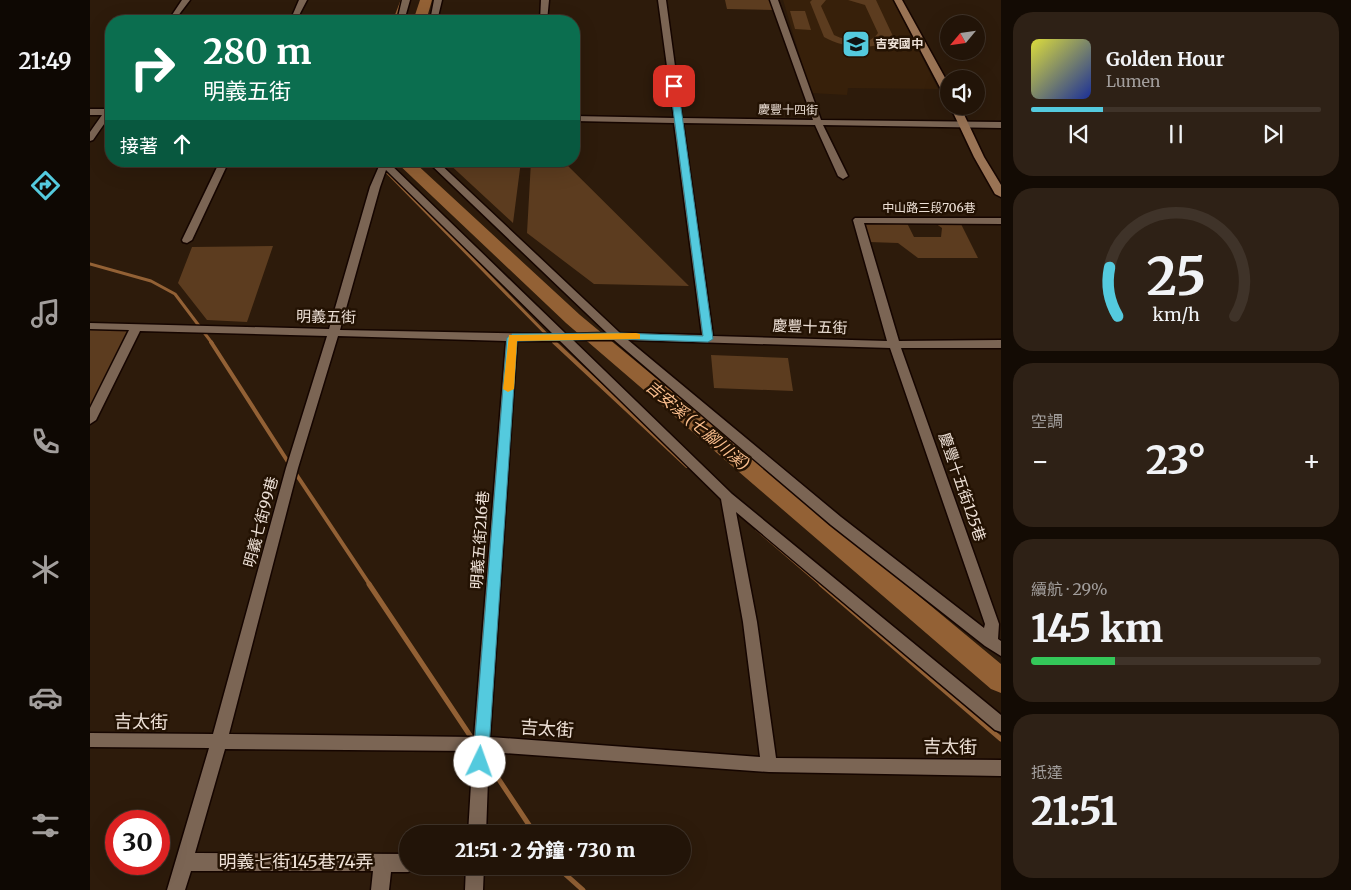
<!DOCTYPE html>
<html lang="zh-TW">
<meta charset="utf-8">
<style>
body{margin:0;font-family:Merriweather,"Noto Sans TC",serif;background:#2e2116;color:#f1f3f6;height:100vh;display:flex;flex-direction:column;font-size:19px;white-space:nowrap}
*{box-sizing:border-box;margin:0}
p{font-size:16px;color:#a29e9c}
.icon{flex:none;width:28px;height:28px;fill:none;stroke:currentColor;stroke-width:2;stroke-linecap:round;stroke-linejoin:round}
.map{position:relative;flex:1;overflow:hidden}
.details{display:flex;flex-direction:column;gap:12px;padding:12px;background:#130b04;width:350px}
.details>*{flex:none}
.hud{position:absolute;left:15px;top:15px;width:475px;height:152px;border-radius:20px;box-shadow:0 5px 20px #0002,0 0 0 1px #3f3329;background:#0b6e4f;color:#fff;overflow:hidden}
.needle{width:32px;rotate:241deg}
.buttons{position:absolute;left:850px;top:15px;display:grid;gap:10px}
.buttons a{display:grid;place-items:center;width:45px;height:45px;border-radius:50%;background:#221408;box-shadow:0 5px 20px #0002,0 0 0 1px #3f3329;font-size:25px}
.speed{position:absolute;left:15px;top:810px;display:flex;gap:10px;font-size:25px;font-weight:700;text-align:center}
.speed>*{display:grid;place-content:center;width:65px;height:65px;border-radius:50%;background:#221408;box-shadow:0 5px 20px #0002,0 0 0 1px #3f3329;line-height:1}
.speed .limit{border:8px solid #d22;background:#fff;color:#111}
.pin{position:absolute;display:grid;place-items:center;width:42px;height:42px;color:#fff;margin:-21px;border-radius:10px;box-shadow:0 2px 8px #0006}
.me{position:absolute;width:55px;margin:-28px;rotate:3deg;stroke-linejoin:round;filter:drop-shadow(0 0 4px #0008)}
.turn{display:flex;align-items:center;gap:18px;height:105px;padding:0 15px;font-size:22px}
.turn .icon{width:65px;height:65px;stroke-width:2.5}
.turn b{display:block;font-size:35px;line-height:42px}
.then{display:flex;align-items:center;height:48px;padding:0 15px;background:#0003;gap:10px;font-size:19px}
.big{font-size:38px;font-weight:800;line-height:1.1}
.details .widget{flex:1;display:flex;flex-direction:column;justify-content:center;gap:8px;min-width:0;padding:0 18px;border-radius:20px;background:#2e2116}
.details .dial{align-items:center;gap:0}
.dial svg{height:130px;overflow:visible;fill:none;stroke:#3f3329;stroke-width:7;stroke-linecap:round;text-anchor:middle}
.dial text{fill:#f1f3f6;stroke:none}
.song{display:flex;align-items:center;gap:15px}
.cover{width:60px;height:60px;border-radius:8px;background:linear-gradient(135deg,hsl(60 70% 55%),hsl(230 70% 35%))}
.played{height:5px;border-radius:2px;background:linear-gradient(90deg,#54cade 25%,#3f3329 25%)}
.keys{display:flex;justify-content:space-around;direction:ltr}
.heat{display:flex;justify-content:space-between;align-items:center;font-size:28px;direction:ltr}
.charge{height:8px;border-radius:4px;background:linear-gradient(90deg,#34c759 29%,#3f3329 0)}
.trip{position:absolute;left:309px;top:825px;width:292px;height:50px;border-radius:25px;background:#221408;box-shadow:0 5px 20px #0002,0 0 0 1px #3f3329;font-weight:800;line-height:50px;text-align:center}
main{display:flex;flex:1;min-height:0}
.tab-bar{display:flex;flex-direction:column;width:90px;justify-content:space-around;align-items:center;background:#0e0803;color:#a29e9c}
.tab-bar .icon{width:35px;height:35px}
.tab-bar .active{color:#54cade}
.tab-bar b{font-size:22px;color:#f1f3f6}
.map>svg:first-child{display:block}
.built{fill:#37200a}
.green{fill:#5c3c1f}
.lines{fill:none;stroke-linecap:round;stroke-linejoin:round}
.stream-far3{stroke:#936135;stroke-width:2.5}
.stream-far2{stroke:#936135;stroke-width:3}
.stream-far1{stroke:#936135;stroke-width:4}
.stream{stroke:#936135;stroke-width:5}
.river{fill:#936135;fill-rule:evenodd}
.street-casing{stroke:#150500;stroke-width:3}
.secondary-casing{stroke:#150500;stroke-width:3}
.street{fill:#7b6554;fill-rule:evenodd}
.secondary{fill:#9a7455;fill-rule:evenodd}
.route{fill:#54cade;stroke:#378390}
.slow{fill:#f59e0b}
.labels{text-anchor:middle;stroke-width:5;stroke-linejoin:round;paint-order:stroke}
.far-poi-label{font-size:12px;font-weight:bold;fill:#eee1d7;stroke:#231203;text-anchor:start}
.far-street-label{font-size:12px;fill:#eee1d7;stroke:#231203}
.street-label{font-size:15px;fill:#eee1d7;stroke:#231203}
.water-label{font-size:16px;font-style:italic;fill:#fbbf8e;stroke:#231203}
.near-street-label{font-size:18px;fill:#eee1d7;stroke:#231203}
</style>
<main>
<nav class="tab-bar">
<b>21:49</b>
<svg class="icon active" aria-label="directions" viewBox="0 0 24 24"><path d="M12 3l9 9-9 9-9-9zM9 14v-3h6M13 9l2 2-2 2"/></svg>
<svg class="icon" aria-label="music" viewBox="0 0 24 24"><path d="M9 18V5l10-2v13"/><circle cx="6" cy="18" r="3"/><circle cx="16" cy="16" r="3"/></svg>
<svg class="icon" aria-label="phone" viewBox="0 0 24 24"><path d="M5 4h4l2 5-3 2q2 4 5 5l2-3 5 2v4C11 20 4 13 5 4z"/></svg>
<svg class="icon" aria-label="climate" viewBox="0 0 24 24"><path d="M12 3v18M4 7l16 10M4 17L20 7"/></svg>
<svg class="icon" aria-label="car" viewBox="0 0 24 24"><path d="M5 17H2v-5l4-1 3-4h7l3 4 3 1v5h-3M9 17h6M6 11h13"/><circle cx="7" cy="17" r="2"/><circle cx="17" cy="17" r="2"/></svg>
<svg class="icon" aria-label="filters" viewBox="0 0 24 24"><path d="M4 7h16M4 17h16"/><circle cx="9" cy="7" r="2"/><circle cx="15" cy="17" r="2"/></svg>
</nav>
<div class="map">
<svg width="911" height="890" viewBox="0 0 911 890">
<rect width="100%" height="100%" fill="#2d1b0b"/>
<!-- built -->
<path class="built" d="M693,0h110l45,89 -90,-1 -1,7 -36,-2z"/>
<!-- green -->
<path class="green" d="M635,0h45l5,10 -48,-1z
M722,0h19h-5l-5,6 13,29c13,6 35,12 44,-2l-13,-28 -17,-5h28l22,47 -9,-1 -2,-5c-21,11 -44,6 -63,-4l-14,-35z
M700,11h15l6,19 -16,-1z
M356,161h75l-8,62z
M441,161h32l126,125 -95,-2 -67,-51z
M817,223l7,14h27l1,-9 -7,-5 26,1 17,34h-60l-20,-15 -29,-1 -7,-18z
M183,246l-26,76 -40,-2 -29,-37 14,-36z
M0,328l42,1 -42,80z
M621,355l77,3 5,33 -79,-3z"/>
<g class="lines">
<!-- stream-far3 -->
<path class="stream-far3" d="M304,21l8,-21"/>
<!-- stream-far2 -->
<path class="stream-far2" d="M286,161l179,182
M0,264l61,17 24,13 37,49"/>
<!-- stream-far1 -->
<path class="stream-far1" d="M121,342l79,123
M464,342l133,124
M204,471l76,114
M667,529l65,56"/>
<!-- stream -->
<path class="stream" d="M279,584l104,156
M731,584l180,155
M396,760l49,74
M466,866l27,24"/>
<!-- river -->
<path class="river" d="M330,0h12l-6,21h-13z
M305,161h18l167,154 421,349v29l-10,-4 -425,-366z"/>
<defs>
<path id="street" d="M92,0h8l-16,21h-6z
M209,0h8l-11,21h-6z
M312,0h8l-6,21h-7z
M344,0h8l-5,21h-7z
M451,0h8l-2,21h-7z
M568,0h8l16,118 131,2 -43,-120h8l43,120 180,2v6l-178,-3 25,51 -5,3 -5,-3 -23,-51 -132,-2 30,213 174,5 -34,-121 2,-2h146v6l-137,-1 35,118 102,-1v8h-100l98,276 -1,15 3,2v15l-16,-10 -154,-121 -217,-185h-41l159,154 269,221v17l-6,-2 -259,-218 21,110 19,136 225,2v16l-232,-4 -280,-20 -3,82h-18l5,-83 -248,-2 -30,104 213,1v12h7l-1,3 -6,3h-17l-2,18h-18l2,-19h-182l-6,19h-18l42,-142 -119,-1v-14l123,1 73,-266 41,-132 -187,-5 -44,89 -6,4v-16l39,-78 -39,-1v-6l239,6 41,-142 10,-23 -2,-3h9l179,173 41,-1 -180,-172h10l183,172 82,2 -28,-212 -100,-2v-5l100,2zM296,170l167,164 -213,-4 40,-143zM248,336l168,5 -32,396 -245,-3 69,-266zM538,340l262,8 95,276 -1,4 -143,-111zM427,341h43l161,158 22,123 17,135 -270,-20z
M18,105h3v9l-18,26 -3,1v-9l12,-17h-12v-6h15z
M130,161h9l-37,79 -5,3 -4,-1 -1,-2z
M376,866h18l-1,24h-18z"/>
<path id="secondary" d="M804,0h8l47,85v13l-5,-3z
M860,106h10l24,51 17,28v12l-6,-3 -21,-37z"/>
</defs>
<!-- street casing -->
<use href="#street" class="street-casing"/>
<!-- secondary casing -->
<use href="#secondary" class="secondary-casing"/>
<!-- street -->
<use href="#street" class="street"/>
<!-- secondary -->
<use href="#secondary" class="secondary"/>
</g>
<!-- route -->
<path class="route" d="M584,84l4,2 35,253 -5,3 -90,-3 -101,2 -29,421 -2,5 -6,2 -5,-2 -2,-5 34,-424 5,-4 106,-1 85,3 -33,-250z"/>
<!-- slow -->
<path class="slow" d="M546,333l4,1v5l-123,2 -3,48 -6,3 -5,-3 6,-54z"/>
<!-- icons -->
<defs>
<symbol id="school-square" viewBox="-11 -11 22 22"><rect x="-9" y="-9" width="18" height="18" rx="4" fill="#54cade" stroke="#231203"/><path d="M0-5L7-2L0 1L-7-2ZM-4 1L0 2.5L4 1V4Q0 6-4 4Z" fill="#111"/></symbol>
</defs>
<g fill-rule="evenodd">
<use href="#school-square" x="750" y="28" width="32" height="32"/>
</g>
<g class="labels">
<!-- far-poi labels -->
<g class="far-poi-label">
<text x="785" y="48">吉安國中</text>
</g>
<!-- far-street labels -->
<g class="far-street-label">
<text transform="translate(698 110) rotate(1)" y="4">慶豐十四街</text>
<text x="839" y="212">中山路三段706巷</text>
</g>
<!-- street labels -->
<g class="street-label">
<text transform="translate(236 317) rotate(1)" y="5">明義五街</text>
<text transform="translate(720 327) rotate(2)" y="5">慶豐十五街</text>
<text transform="translate(872 487) rotate(71)" y="5">慶豐十五街125巷</text>
<text transform="translate(171 522) rotate(-75)" y="5">明義七街99巷</text>
<text transform="translate(390 540) rotate(-86)" y="5">明義五街216巷</text>
</g>
<!-- water labels -->
<g class="water-label">
<text transform="translate(608 425) rotate(40)" y="6">吉安溪 (七腳川溪)</text>
</g>
<!-- near-street labels -->
<g class="near-street-label">
<text transform="translate(51 722) rotate(1)" y="6">吉太街</text>
<text transform="translate(457 729) rotate(4)" y="6">吉太街</text>
<text transform="translate(860 747) rotate(1)" y="6">吉太街</text>
<text x="206" y="868">明義七街145巷74弄</text>
</g>
</g>
</svg>
<div class="buttons">
<a><svg class="needle" viewBox="-14 -14 28 28"><path d="M0-13l5 13h-10z" fill="#e53935"/><path d="M0 13l5-13h-10z" fill="#a29e9c"/></svg></a>
<a><svg class="icon" aria-label="sound" viewBox="0 0 24 24"><path d="M4 9h4l5-4v14l-5-4H4zM17 9q2 3 0 6"/></svg></a>
</div>
<div class="speed"><div class="limit">30</div></div>
<div class="pin" style="left:584px;top:86px;background:#d93025"><svg class="icon" aria-label="arrive" viewBox="0 0 24 24"><path d="M6 21V4h12l-3 4 3 4H6"/></svg></div>
<svg class="me" style="left:390px;top:762px" viewBox="-20 -20 40 40"><circle r="19" fill="#fff"/><path d="M0-13L10 11 0 6-10 11z" fill="#54cade"/></svg>
<div class="trip">21:51 · 2 分鐘 · 730 m</div>
<div class="hud">
<div class="turn"><svg class="icon" aria-label="right" viewBox="0 0 24 24"><path d="M7 20v-9h11M14 6l5 5-5 5"/></svg><div><b>280 m</b>明義五街</div></div>
<div class="then">接著<svg class="icon" aria-label="ahead" viewBox="0 0 24 24"><path d="M12 20V5M6 11l6-6 6 6"/></svg></div>
</div>
</div>
<section class="details">
<div class="widget">
<div class="song"><i class="cover"></i><div><b>Golden Hour</b><p>Lumen</p></div></div>
<div class="played"></div>
<div class="keys"><svg class="icon" aria-label="previous" viewBox="0 0 24 24"><path d="M18 5L8 12l10 7zM5 5v14"/></svg><svg class="icon" aria-label="pause" viewBox="0 0 24 24"><path d="M8 5v14M16 5v14"/></svg><svg class="icon" aria-label="next" viewBox="0 0 24 24"><path d="M6 5l10 7-10 7zM19 5v14"/></svg></div>
</div>
<div class="widget dial"><svg viewBox="0 0 100 80">
<path d="M14 69A42 42 0 1 1 86 69"/>
<path d="M14 69A42 42 0 0 1 9 39" stroke="#54cade"/>
<text x="50" y="56" font-size="32" font-weight="700">25</text>
<text x="50" y="72" font-size="11">km/h</text>
</svg></div>
<div class="widget"><p>空調</p>
<div class="heat"><a>−</a><b class="big">23°</b><a>+</a></div>
</div>
<div class="widget"><p>續航 · 29%</p><b class="big">145 km</b><div class="charge"></div></div>
<div class="widget"><p>抵達</p><b class="big">21:51</b></div>
</section>
</main>
